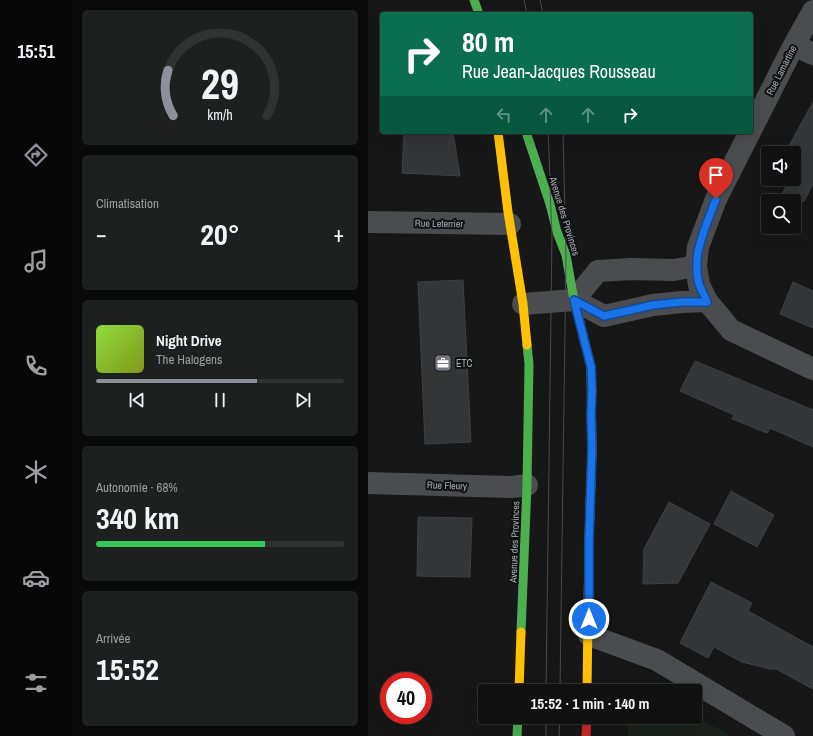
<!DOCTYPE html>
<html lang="fr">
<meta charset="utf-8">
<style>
body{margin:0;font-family:"Archivo Narrow",sans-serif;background:#1e1f1f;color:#f1f3f6;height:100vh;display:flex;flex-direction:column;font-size:15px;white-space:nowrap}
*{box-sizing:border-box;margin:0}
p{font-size:13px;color:#9c9d9f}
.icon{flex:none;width:22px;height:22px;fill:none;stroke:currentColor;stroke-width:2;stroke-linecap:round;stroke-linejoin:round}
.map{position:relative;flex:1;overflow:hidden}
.details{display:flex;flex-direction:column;gap:10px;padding:10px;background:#090909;width:296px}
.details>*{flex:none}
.top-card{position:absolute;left:12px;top:12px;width:373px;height:122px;border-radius:4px;box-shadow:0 4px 16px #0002,0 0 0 1px #303131;background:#0b6e4f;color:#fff;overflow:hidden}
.tools{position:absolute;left:393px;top:146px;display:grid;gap:8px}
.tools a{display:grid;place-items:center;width:40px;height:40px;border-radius:4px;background:#111;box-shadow:0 4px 16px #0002,0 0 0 1px #303131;font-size:20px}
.speed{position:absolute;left:12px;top:672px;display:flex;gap:8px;font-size:20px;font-weight:700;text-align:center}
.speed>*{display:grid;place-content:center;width:52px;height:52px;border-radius:50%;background:#111;box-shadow:0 4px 16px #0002,0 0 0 1px #303131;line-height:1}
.speed .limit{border:6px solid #d22;background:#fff;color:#111}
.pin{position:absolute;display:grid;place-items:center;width:34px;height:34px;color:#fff;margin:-41px -17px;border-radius:50% 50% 50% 0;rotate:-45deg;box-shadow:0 0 4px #0007}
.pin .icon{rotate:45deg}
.me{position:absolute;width:44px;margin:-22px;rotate:0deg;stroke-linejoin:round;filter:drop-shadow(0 0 3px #0008)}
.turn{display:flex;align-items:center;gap:14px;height:84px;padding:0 16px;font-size:18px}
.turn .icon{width:52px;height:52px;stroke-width:2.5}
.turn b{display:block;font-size:28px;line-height:34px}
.lanes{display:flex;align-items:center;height:38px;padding:0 16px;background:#0003;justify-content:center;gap:20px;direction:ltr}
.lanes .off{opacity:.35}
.big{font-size:30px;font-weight:800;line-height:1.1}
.details .tile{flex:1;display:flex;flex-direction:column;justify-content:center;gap:6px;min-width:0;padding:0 14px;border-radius:6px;background:#1e1f1f}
.details .dial{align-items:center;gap:0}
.dial svg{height:104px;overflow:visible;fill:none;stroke:#303131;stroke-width:7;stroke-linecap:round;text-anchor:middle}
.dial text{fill:#f1f3f6;stroke:none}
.song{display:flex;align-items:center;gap:12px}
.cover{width:48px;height:48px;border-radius:6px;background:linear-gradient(135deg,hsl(90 70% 55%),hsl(70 70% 35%))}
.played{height:4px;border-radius:2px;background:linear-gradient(90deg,#8c9099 65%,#303131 65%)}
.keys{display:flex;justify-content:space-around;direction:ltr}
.heat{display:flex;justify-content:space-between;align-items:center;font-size:22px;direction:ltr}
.charge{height:6px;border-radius:3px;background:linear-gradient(90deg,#34c759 68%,#303131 0)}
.trip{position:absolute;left:110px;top:684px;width:224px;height:40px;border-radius:4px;background:#111;box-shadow:0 4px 16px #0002,0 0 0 1px #303131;font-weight:800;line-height:40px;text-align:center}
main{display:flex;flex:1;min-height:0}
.menu{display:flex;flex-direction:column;width:72px;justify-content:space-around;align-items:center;background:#070707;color:#9c9d9f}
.menu .icon{width:28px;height:28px}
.menu .current{color:#8c9099}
.menu b{font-size:18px;color:#f1f3f6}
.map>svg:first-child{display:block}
.green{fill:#1b211c}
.building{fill:#343537;stroke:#3f4043}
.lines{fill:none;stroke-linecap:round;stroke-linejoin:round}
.street{stroke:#4b4c50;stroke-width:22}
.fast{stroke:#4caf50;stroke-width:9}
.slow{stroke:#ffc107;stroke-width:9}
.jam{stroke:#c62828;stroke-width:9}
.tram{stroke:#4b4c4f;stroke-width:1}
.route-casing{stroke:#114b97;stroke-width:10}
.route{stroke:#1a73e8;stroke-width:7}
.labels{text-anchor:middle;stroke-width:4;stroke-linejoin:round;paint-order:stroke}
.street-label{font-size:10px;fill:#a8adb8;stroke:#111113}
.poi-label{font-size:10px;fill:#a8adb8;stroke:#111113;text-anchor:start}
</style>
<main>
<nav class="menu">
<b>15:51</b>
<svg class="icon current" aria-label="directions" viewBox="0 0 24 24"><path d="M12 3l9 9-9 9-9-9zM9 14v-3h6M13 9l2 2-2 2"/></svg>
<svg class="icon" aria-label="music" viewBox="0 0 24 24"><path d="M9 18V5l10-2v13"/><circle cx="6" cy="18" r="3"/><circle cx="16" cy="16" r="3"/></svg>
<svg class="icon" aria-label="phone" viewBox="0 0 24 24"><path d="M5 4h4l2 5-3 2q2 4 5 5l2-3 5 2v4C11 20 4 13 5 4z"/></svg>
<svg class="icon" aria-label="climate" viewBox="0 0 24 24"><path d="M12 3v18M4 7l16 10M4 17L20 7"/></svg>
<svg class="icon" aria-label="car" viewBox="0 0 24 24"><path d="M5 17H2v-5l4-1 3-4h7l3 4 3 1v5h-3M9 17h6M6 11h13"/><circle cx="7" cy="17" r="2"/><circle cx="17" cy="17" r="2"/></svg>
<svg class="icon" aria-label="filters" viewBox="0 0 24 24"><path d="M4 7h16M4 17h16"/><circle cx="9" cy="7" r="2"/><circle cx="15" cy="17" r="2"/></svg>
</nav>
<section class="details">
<div class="tile dial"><svg viewBox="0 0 100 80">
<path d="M14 69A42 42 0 1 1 86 69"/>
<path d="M14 69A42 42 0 0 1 10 34" stroke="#8c9099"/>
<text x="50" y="56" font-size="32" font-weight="700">29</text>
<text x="50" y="72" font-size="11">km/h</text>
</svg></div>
<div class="tile"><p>Climatisation</p>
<div class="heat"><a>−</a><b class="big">20°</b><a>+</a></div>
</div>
<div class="tile">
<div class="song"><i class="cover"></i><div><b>Night Drive</b><p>The Halogens</p></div></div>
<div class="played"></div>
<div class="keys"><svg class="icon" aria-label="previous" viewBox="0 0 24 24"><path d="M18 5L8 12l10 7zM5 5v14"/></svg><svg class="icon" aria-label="pause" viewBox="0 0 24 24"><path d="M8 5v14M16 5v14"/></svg><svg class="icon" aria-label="next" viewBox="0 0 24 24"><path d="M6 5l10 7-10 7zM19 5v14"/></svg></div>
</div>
<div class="tile"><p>Autonomie · 68%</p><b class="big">340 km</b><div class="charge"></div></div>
<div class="tile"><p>Arrivée</p><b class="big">15:52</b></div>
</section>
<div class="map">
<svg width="445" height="736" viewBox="0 0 445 736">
<rect width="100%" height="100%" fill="#171717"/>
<!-- green -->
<path class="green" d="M261,717h66l37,19h-104z"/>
<!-- building -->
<path class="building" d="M445,102v82l-9,17h-26l8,-14 -15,-7v-1h23v-26h-9z
M36,132h49l7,44 -58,-3z
M95,280l8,162 -46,2 -7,-162z
M425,282l20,9v37l-33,-14z
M327,361l118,49v37l-43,-19 -3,5 -35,-14 2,-4 -54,-24z
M363,491l43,24 -17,32 -43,-23z
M301,502l41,22 -32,59 -35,1 1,-35z
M50,517l54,1 -2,59 -53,-1z
M343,582l41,21 -4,8 65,36v42l-37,-20h-6l-28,-7 -28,-15 -6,11 -28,-15z"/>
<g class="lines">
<!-- street -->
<path class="street" d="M426,45l19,9
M383,130l43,-85 19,-34
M382,132l-34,67 -18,48 -2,19 3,19 8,16 24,29 82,39
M0,222l142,2
M206,300l24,-29 33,-2 43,1 22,-4
M155,304l51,-4 30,16 49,-11 29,-3 25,-1
M0,483l144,4 15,-2
M221,635l68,25 127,76"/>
<!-- fast -->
<path class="fast" d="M106,0l5,14
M158,132l24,72 7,28 9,23 8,45 17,67 1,83
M153,632l6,-147 2,-121 -2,-19
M149,736l1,-19"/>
<!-- slow -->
<path class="slow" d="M130,132l10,80 15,92 4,41
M151,691l2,-59
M219,691l2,-150 3,-91"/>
<!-- jam -->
<path class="jam" d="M218,736l1,-19"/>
<!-- tram -->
<path class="tram" d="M156,0l3,14
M172,0l3,14
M178,691l6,-457c-2,-34 -2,-68 -4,-102
M192,691l6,-436 -3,-123
M178,736v-19
M191,736l1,-19"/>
</g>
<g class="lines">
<defs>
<path id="route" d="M221,619v-78l3,-93 -1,-32 1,-26 -1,-23 -17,-67 30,16 49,-11 29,-3h25c-2,-6 -6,-12 -8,-18 -8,-30 7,-57 17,-85"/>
</defs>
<!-- route casing -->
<use href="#route" class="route-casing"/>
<!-- route -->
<use href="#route" class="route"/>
</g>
<!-- icons -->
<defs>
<symbol id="office-square" viewBox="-11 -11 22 22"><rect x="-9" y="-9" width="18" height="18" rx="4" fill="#757880" stroke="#111113"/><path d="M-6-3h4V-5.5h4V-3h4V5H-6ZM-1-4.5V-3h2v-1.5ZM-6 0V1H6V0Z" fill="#fff"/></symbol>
</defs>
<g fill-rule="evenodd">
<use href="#office-square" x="65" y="353" width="20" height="20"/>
</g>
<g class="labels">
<!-- street labels -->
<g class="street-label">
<text transform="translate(413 70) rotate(-63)" y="4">Rue Lamartine</text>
<text transform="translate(197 216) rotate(73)" y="4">Avenue des Provinces</text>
<text transform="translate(71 223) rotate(1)" y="4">Rue Leterrier</text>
<text transform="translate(79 485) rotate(2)" y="4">Rue Fleury</text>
<text transform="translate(146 542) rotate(-88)" y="4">Avenue des Provinces</text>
</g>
<!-- poi labels -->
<g class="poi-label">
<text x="88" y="367">ETC</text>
</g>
</g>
</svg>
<div class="tools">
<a><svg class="icon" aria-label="sound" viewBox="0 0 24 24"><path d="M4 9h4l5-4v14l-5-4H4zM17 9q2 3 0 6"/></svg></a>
<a><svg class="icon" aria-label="search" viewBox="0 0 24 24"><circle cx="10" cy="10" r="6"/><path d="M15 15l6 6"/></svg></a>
</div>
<div class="speed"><div class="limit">40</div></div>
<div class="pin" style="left:348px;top:199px;background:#d93025"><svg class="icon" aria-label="arrive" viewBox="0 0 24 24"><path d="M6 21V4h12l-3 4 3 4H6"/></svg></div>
<svg class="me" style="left:221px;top:619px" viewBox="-20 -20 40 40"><circle r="17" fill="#1a73e8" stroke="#fff" stroke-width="3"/><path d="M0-11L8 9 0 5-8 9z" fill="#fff"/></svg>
<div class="trip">15:52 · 1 min · 140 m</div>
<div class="top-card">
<div class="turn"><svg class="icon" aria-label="right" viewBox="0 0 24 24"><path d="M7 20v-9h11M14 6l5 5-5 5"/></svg><div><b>80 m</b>Rue Jean-Jacques Rousseau</div></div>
<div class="lanes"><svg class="icon off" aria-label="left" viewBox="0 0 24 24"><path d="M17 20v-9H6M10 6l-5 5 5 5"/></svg><svg class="icon off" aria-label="ahead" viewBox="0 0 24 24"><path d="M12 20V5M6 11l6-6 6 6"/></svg><svg class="icon off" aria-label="ahead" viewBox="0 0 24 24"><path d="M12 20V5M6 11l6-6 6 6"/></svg><svg class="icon" aria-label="right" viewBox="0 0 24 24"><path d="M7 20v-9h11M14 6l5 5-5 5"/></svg></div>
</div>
</div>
</main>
